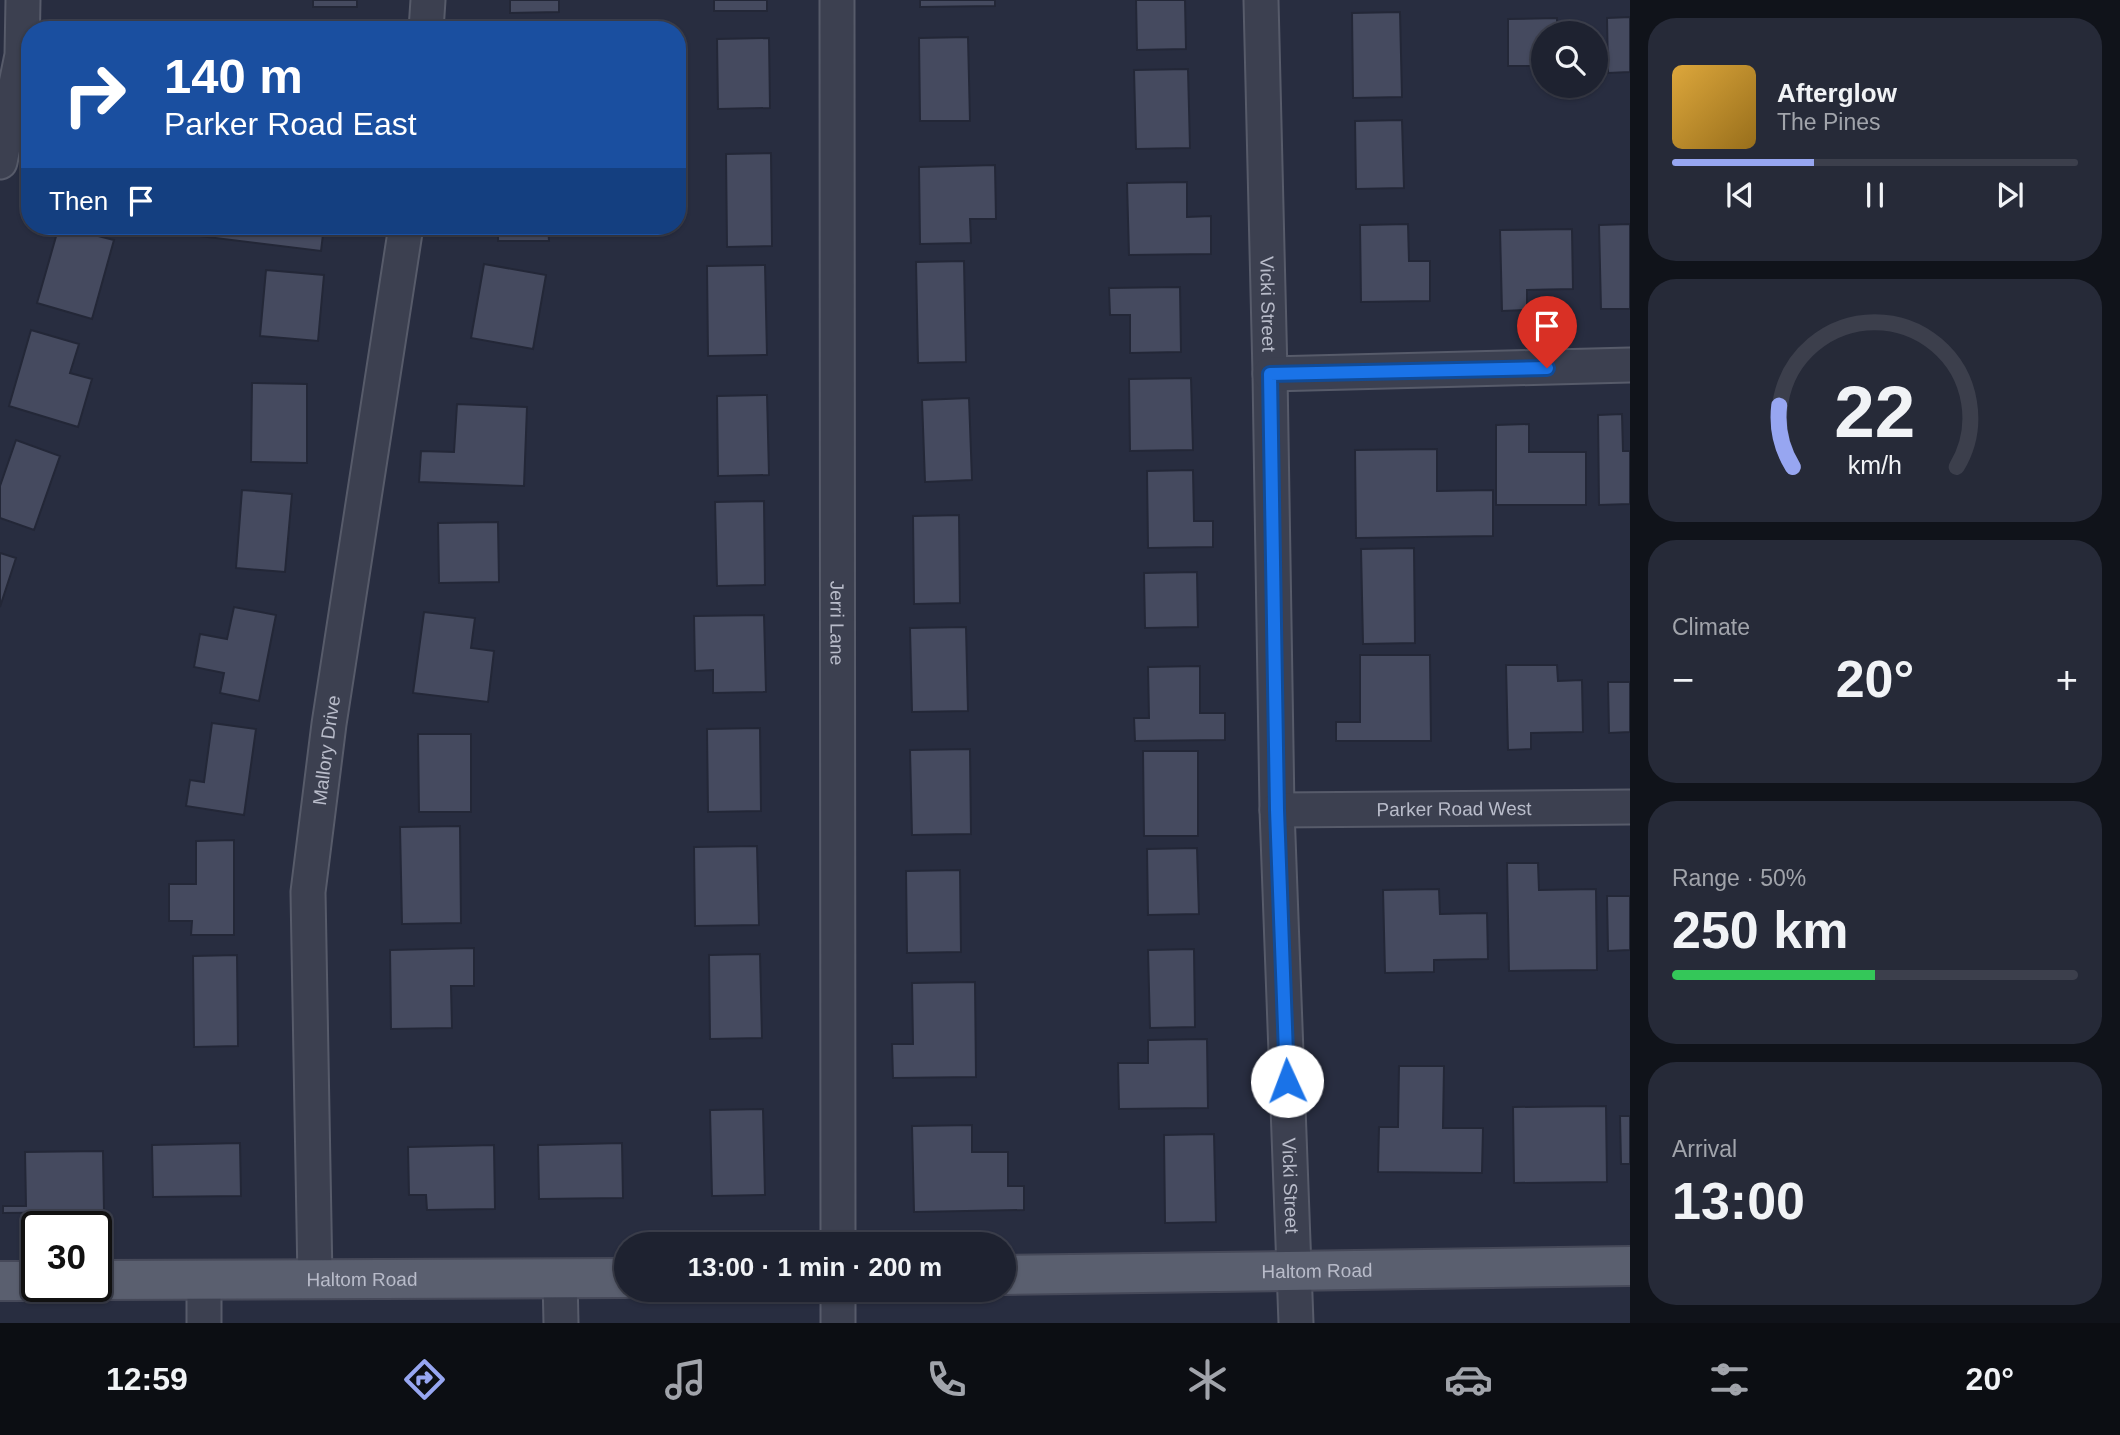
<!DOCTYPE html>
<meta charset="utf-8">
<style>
body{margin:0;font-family:Helvetica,sans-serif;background:#262a38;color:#f1f3f6;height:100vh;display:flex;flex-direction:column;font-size:26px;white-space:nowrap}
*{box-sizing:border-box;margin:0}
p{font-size:23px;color:#a1a4ab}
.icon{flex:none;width:38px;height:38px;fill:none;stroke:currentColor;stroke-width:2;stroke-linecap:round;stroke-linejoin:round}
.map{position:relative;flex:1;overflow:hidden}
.side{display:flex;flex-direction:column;gap:18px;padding:18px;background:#10131a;width:490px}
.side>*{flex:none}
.top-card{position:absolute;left:21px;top:21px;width:665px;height:214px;border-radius:28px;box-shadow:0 2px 5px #0004,0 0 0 2px #3c3f4c;background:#1a4fa0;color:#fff;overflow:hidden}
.tools{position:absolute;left:1531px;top:21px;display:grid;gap:14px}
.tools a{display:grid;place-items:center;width:77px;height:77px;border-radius:50%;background:#1e2230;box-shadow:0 2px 5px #0004,0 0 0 2px #3c3f4c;font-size:35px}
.speed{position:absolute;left:21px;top:1211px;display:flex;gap:14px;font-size:35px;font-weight:700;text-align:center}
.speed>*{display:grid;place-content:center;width:91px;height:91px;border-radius:50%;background:#1e2230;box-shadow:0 2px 5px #0004,0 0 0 2px #3c3f4c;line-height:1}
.speed .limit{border:4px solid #111;border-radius:10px;background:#fff;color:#111}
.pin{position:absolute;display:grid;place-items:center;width:60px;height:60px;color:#fff;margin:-72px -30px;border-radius:50% 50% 50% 0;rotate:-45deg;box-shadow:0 0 7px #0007}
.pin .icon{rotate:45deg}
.me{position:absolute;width:77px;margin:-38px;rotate:358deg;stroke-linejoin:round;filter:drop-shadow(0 0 5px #0008)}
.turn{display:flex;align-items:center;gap:24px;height:147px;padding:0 28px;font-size:32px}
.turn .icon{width:91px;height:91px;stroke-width:2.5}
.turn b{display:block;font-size:49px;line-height:60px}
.then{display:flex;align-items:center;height:66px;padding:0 28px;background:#0003;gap:14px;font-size:26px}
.big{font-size:52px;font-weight:700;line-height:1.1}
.side .widget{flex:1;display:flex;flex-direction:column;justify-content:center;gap:10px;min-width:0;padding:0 24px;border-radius:28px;background:#262a38}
.side .dial{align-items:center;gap:0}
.dial svg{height:182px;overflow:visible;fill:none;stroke:#3c3f4c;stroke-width:7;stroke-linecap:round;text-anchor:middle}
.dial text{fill:#f1f3f6;stroke:none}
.song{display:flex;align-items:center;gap:21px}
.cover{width:84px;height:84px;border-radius:10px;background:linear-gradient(135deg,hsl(40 70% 55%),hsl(40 70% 35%))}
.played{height:7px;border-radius:4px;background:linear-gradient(90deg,#97a6f1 35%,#3c3f4c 35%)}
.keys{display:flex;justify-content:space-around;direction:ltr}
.heat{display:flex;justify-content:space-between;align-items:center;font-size:38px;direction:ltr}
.charge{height:10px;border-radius:5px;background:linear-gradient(90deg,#34c759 50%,#3c3f4c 0)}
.trip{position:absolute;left:614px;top:1232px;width:402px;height:70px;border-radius:35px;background:#1e2230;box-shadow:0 2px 5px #0004,0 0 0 2px #3c3f4c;font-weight:700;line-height:70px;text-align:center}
.menu{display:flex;height:112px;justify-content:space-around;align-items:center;background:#0c0e13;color:#a1a4ab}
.menu .icon{width:49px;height:49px}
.menu .active{color:#97a6f1}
.menu b{font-size:32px;color:#f1f3f6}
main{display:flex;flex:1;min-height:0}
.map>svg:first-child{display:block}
.building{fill:#454a5f;stroke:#232737;stroke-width:2}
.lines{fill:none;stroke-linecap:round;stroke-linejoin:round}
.minor-casing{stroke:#575b6a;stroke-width:37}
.major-casing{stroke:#464959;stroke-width:42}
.minor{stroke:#3c4050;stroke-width:33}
.major{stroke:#5a5f6f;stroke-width:38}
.route-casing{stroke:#114b97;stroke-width:18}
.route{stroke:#1a73e8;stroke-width:12}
.labels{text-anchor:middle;stroke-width:6;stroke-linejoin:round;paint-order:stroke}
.street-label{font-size:19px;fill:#b9bcca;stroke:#212535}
</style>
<main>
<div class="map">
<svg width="1630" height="1323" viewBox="0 0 1630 1323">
<rect width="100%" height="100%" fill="#282d40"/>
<!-- building -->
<path class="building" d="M313,0h44v7h-44z
M510,0h49v12l-49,1z
M714,0h53v11h-53z
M920,0h75v6l-75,1z
M1136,0h49l1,49 -49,1z
M1400,12l2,85 -49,1 -1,-85z
M1630,17v55l-22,1 -1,-55z
M1557,18v15h-13v33h-36v-47z
M968,37l2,84h-50l-1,-83z
M769,38l1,70 -52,1 -1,-70z
M1188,69l2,79 -54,1 -2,-79z
M1402,120l2,68 -48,1 -1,-68z
M771,153l1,93 -45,1 -1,-93z
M995,165l1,54h-26l1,24 -51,1 -1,-77z
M1187,182v35l24,-1v38l-82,1 -2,-72z
M1408,224l1,37h21v40l-69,1 -1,-77z
M1630,224v85h-29l-2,-84z
M59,226l55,14 -22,79 -55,-16z
M200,226h124l-3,25 -122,-15z
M498,226h50l1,15h-51z
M1572,229l1,60 -46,1v20l-25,1 -2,-81z
M964,261l2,101 -48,1 -2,-101z
M484,264l62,11 -13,74 -62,-11z
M765,265l2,90 -59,1 -1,-90z
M266,270l58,5 -6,66 -58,-5z
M1180,287l1,65 -51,1v-38h-20l-1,-27z
M31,330l48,14 -9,29 22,6 -14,48 -69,-21z
M1191,378l2,72 -63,1 -1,-72z
M252,383l55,1v79l-56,-1z
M767,395l2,80 -51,1 -1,-80z
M969,398l3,82 -47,2 -3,-82z
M457,404l70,3 -3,79 -105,-4 2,-31 33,1z
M1622,414l1,37h7v53l-31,1 -1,-90z
M1529,424v28h57v53h-90v-80z
M16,440l44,16 -26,74 -34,-12v-32z
M1437,449v42l56,-1v46l-137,2 -1,-88z
M1193,470l1,51h19v26l-65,1 -1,-77z
M242,490l50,4 -7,78 -49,-4z
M764,501l1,84 -48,1 -2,-84z
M959,515l1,88 -46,1 -1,-88z
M498,522l1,60 -60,1 -1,-60z
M1414,548l1,95 -52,1 -2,-95z
M0,553l16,5 -16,49z
M1197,572l1,55 -53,1 -1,-55z
M234,607l42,8 -17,86 -39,-8 4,-20 -30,-6 6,-33 27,5z
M424,612l51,6 -4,30 23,3 -6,51 -75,-9z
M764,615l2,77 -53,1v-23l-18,1 -1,-55z
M966,627l2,84 -56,1 -2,-84z
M1360,655h70l1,86h-95v-19h24z
M1506,665h51l1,16 24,-1 1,52 -52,1v16l-23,1z
M1200,666v47h25v27l-90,1 -1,-23h15l-1,-51z
M1608,682h22v50l-21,1z
M212,723l44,6 -12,86 -58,-9 4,-26 14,2z
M760,728l1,83 -53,1 -1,-83z
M418,734h53v78h-52z
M970,749l1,85 -59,1 -2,-85z
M1143,751h55v85h-54z
M460,826l1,97 -59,1 -2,-97z
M234,840v95h-43l1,-14h-23v-37h27v-43z
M757,846l2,79 -64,1 -1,-79z
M1197,848l2,66 -51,1 -1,-66z
M1507,863h31l1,27 57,-1 1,81 -88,1z
M960,870l1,82 -54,1 -1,-82z
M1439,889l1,25 47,-1 1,46 -54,1v12l-49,1 -2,-83z
M1607,896h23v54l-22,1z
M474,948v38h-23l1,42 -61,1 -1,-79z
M1194,949l1,78 -45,1 -2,-78z
M760,954l2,84 -52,1 -1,-84z
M237,955l1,91 -44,1 -1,-91z
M975,982l1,95 -83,1 -1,-34h21l-1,-61z
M1207,1039l1,69 -89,1 -1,-46h30v-23z
M1399,1066h45l-1,62h40l-1,45 -104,-1 1,-45h19z
M1606,1106l1,76 -93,1 -1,-76z
M763,1109l2,86 -53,1 -2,-86z
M1620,1116h10v48h-9z
M972,1125v27h36v34h16v24l-110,2 -2,-86z
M1214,1134l2,88 -51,1 -1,-88z
M240,1143l1,53 -88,1 -1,-52z
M622,1143l1,55 -84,1 -1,-54z
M494,1145l1,64 -68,1 -1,-15h-17l-1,-48z
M103,1151l1,61 -101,1v-7h23l-1,-54z"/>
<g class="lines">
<defs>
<g id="minor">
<path id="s1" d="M837,0l1,1244"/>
<path id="s2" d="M1261,0l9,374 7,436 19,513"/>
<path d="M426,30l2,-30"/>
<path d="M0,162l22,-107 1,-55"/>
<path d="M1270,374l360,-9"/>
<path id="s3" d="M1277,810l353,-3"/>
<path d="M560,1278l1,45"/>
<path id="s4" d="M315,1279l-7,-387 21,-168 77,-498"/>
<path d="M838,1290v33"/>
<path d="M204,1323v-43"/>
</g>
<g id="major">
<path id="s5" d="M1004,1275l626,-9"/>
<path id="s6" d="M96,1280l530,-2"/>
<path d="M0,1281h37"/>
</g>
</defs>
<!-- minor casing -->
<use href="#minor" class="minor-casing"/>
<!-- major casing -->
<use href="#major" class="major-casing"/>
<!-- minor -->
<use href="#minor" class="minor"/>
<!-- major -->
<use href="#major" class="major"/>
</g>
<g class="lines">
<defs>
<path id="route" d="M1287,1081l-10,-271 -7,-436 277,-6"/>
</defs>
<!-- route casing -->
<use href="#route" class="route-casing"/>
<!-- route -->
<use href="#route" class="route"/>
</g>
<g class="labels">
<!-- street labels -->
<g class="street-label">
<text dy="7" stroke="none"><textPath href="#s2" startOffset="304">Vicki Street</textPath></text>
<text dy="7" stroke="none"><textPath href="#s1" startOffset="623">Jerri Lane</textPath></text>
<text dy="7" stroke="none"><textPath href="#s4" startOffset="530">Mallory Drive</textPath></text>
<text dy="7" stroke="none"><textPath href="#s3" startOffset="177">Parker Road West</textPath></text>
<text dy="7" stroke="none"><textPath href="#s2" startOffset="1186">Vicki Street</textPath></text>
<text dy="7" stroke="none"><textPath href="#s5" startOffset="313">Haltom Road</textPath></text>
<text dy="7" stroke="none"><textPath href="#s6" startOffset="266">Haltom Road</textPath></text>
</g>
</g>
</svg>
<div class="tools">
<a><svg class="icon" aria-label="search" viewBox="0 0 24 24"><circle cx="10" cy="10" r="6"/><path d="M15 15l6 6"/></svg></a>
</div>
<div class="speed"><div class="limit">30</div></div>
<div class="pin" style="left:1547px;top:368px;background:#d93025"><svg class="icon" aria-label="arrive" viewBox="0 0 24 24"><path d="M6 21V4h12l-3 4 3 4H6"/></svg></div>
<svg class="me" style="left:1287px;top:1081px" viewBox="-20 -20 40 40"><circle r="19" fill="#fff"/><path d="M0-13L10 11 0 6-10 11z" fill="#1a73e8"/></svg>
<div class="trip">13:00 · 1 min · 200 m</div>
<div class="top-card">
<div class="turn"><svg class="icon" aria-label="right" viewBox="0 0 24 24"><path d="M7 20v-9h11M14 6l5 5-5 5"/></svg><div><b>140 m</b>Parker Road East</div></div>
<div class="then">Then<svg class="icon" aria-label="arrive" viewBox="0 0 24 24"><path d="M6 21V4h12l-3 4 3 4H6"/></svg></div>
</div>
</div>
<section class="side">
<div class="widget">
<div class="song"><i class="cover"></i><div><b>Afterglow</b><p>The Pines</p></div></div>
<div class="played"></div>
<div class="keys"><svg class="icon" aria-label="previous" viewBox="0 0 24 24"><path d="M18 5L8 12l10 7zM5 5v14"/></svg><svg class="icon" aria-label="pause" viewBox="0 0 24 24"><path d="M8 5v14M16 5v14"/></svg><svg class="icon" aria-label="next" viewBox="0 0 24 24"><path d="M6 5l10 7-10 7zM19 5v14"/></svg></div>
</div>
<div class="widget dial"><svg viewBox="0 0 100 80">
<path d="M14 69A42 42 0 1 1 86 69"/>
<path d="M14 69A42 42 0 0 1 8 42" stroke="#97a6f1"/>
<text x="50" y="56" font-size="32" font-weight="700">22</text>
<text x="50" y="72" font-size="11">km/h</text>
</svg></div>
<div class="widget"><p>Climate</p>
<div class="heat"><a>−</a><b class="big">20°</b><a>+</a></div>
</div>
<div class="widget"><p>Range · 50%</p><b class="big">250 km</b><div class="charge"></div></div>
<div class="widget"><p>Arrival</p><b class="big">13:00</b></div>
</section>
</main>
<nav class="menu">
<b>12:59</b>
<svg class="icon active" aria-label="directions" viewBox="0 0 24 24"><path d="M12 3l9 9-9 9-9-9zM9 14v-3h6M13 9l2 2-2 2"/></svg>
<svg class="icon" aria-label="music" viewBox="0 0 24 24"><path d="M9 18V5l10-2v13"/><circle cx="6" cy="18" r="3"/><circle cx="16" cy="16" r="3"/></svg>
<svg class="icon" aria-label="phone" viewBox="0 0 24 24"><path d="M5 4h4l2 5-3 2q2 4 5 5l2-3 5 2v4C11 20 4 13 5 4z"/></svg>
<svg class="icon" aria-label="climate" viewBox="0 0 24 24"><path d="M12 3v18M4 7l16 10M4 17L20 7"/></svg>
<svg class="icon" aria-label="car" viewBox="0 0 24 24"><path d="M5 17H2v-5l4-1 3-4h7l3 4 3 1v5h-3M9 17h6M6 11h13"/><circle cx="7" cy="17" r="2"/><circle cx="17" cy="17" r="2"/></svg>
<svg class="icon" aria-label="filters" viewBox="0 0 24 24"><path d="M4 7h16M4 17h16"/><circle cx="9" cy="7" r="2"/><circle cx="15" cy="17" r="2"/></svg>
<b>20°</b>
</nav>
